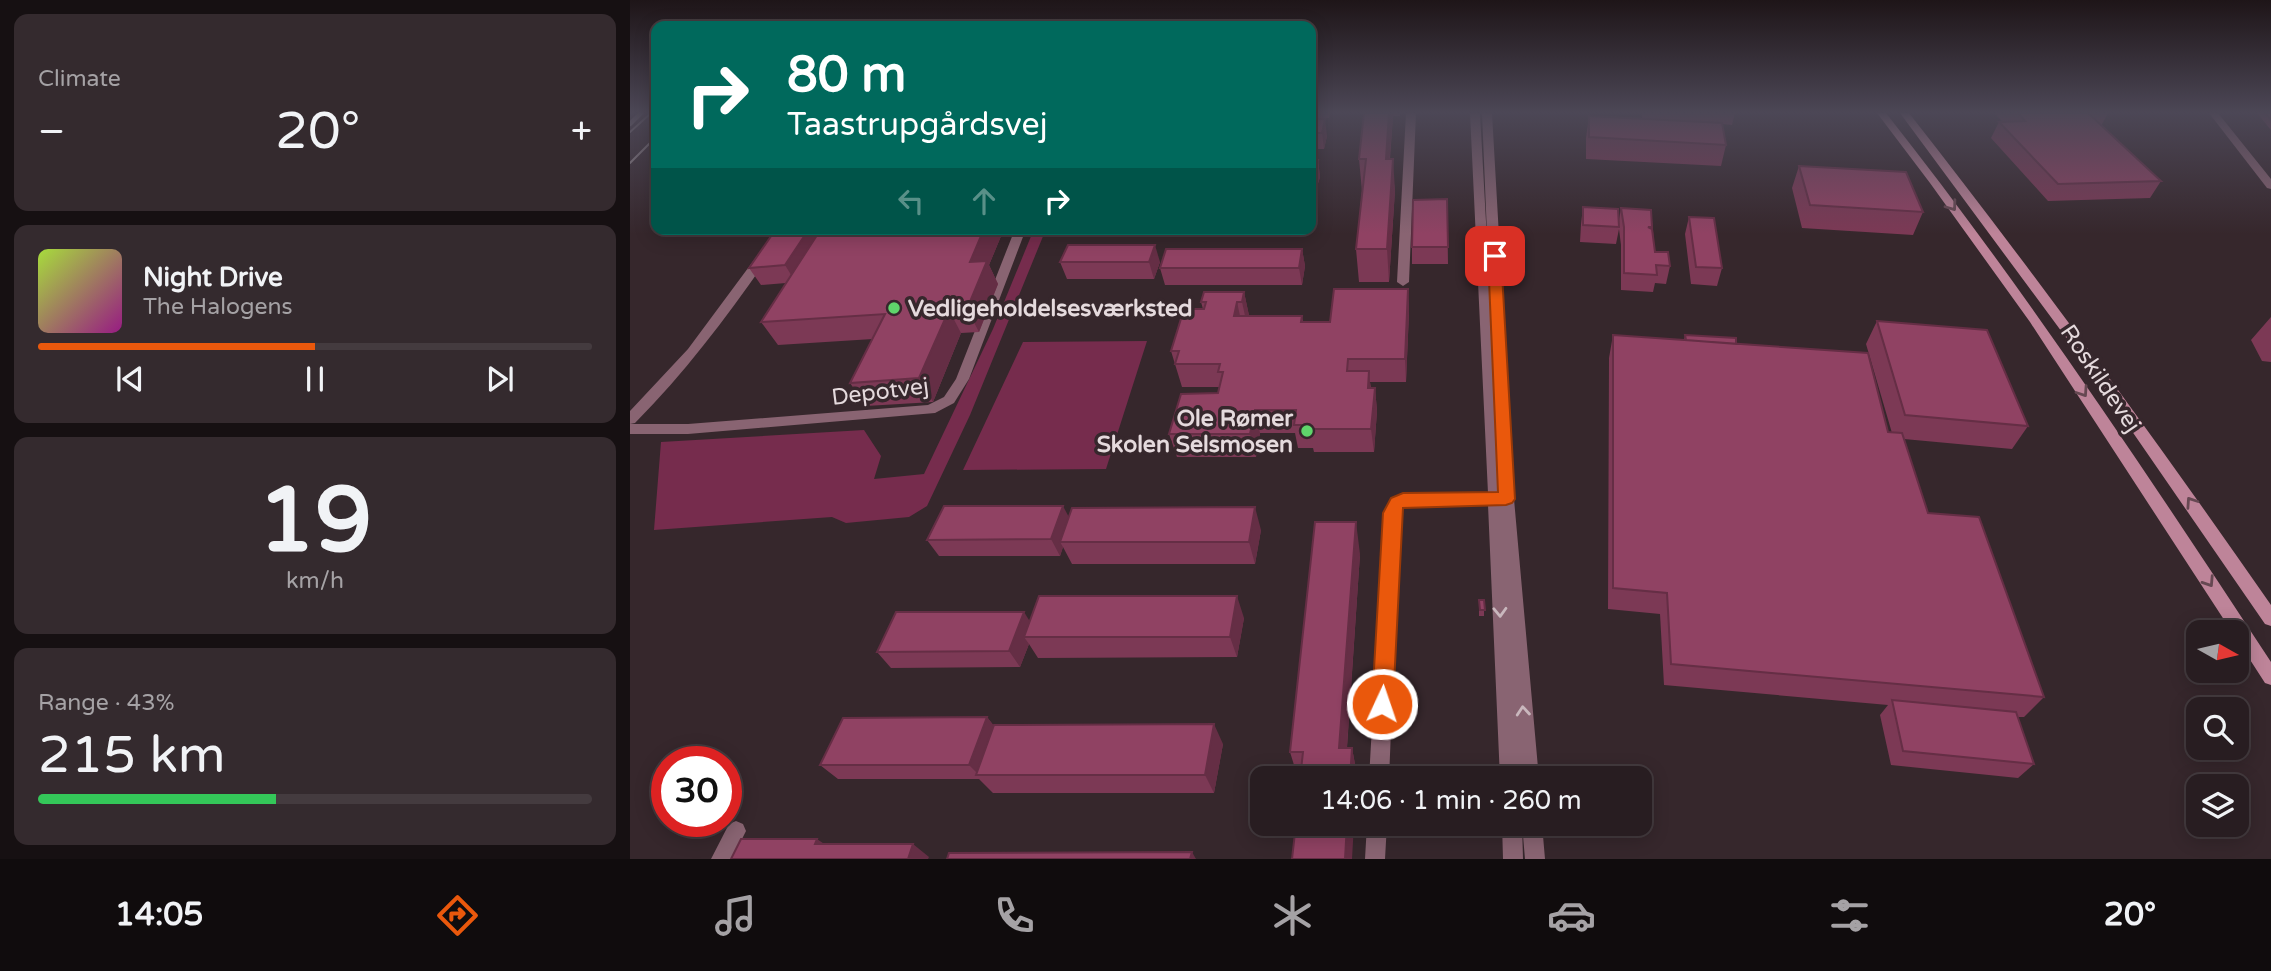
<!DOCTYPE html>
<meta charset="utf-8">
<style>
body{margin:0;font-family:"Varela Round",sans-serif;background:#342a2e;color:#f1f3f6;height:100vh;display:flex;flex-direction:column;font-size:26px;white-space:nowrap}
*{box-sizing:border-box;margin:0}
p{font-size:23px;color:#a5a2a5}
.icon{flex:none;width:38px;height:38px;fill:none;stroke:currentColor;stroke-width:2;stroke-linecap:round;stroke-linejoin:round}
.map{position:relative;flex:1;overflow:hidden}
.sheet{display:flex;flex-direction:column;gap:14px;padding:14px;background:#161012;width:630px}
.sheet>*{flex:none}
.guide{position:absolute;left:21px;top:21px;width:665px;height:214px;border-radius:14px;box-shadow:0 4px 18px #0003,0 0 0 2px #443b3f;background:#00695c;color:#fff;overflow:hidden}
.needle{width:46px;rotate:98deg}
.controls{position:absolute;left:1556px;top:620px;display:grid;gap:14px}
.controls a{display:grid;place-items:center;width:63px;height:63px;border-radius:14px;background:#281d21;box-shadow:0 4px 18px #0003,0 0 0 2px #443b3f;font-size:35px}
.speed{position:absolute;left:21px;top:746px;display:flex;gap:14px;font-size:35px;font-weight:700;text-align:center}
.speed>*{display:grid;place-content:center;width:91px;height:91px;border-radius:50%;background:#281d21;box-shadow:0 4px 18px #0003,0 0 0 2px #443b3f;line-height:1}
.speed .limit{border:10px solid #d22;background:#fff;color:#111}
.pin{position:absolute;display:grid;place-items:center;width:60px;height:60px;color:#fff;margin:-30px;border-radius:14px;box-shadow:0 4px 10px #0006}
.me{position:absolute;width:77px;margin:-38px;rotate:3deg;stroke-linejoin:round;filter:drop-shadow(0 0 5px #0008)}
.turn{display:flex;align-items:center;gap:24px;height:147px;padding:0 21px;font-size:32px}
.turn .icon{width:91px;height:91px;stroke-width:2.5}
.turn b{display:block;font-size:49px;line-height:60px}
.lanes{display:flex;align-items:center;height:66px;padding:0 21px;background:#0003;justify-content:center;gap:35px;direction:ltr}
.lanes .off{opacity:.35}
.big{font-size:52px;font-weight:600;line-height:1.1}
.sheet .tile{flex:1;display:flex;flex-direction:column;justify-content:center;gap:10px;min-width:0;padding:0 24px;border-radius:14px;background:#342a2e}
.sheet .dial{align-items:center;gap:0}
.dial b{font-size:91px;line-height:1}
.song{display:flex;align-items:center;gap:21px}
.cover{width:84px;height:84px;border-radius:10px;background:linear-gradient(135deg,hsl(80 70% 55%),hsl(310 70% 35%))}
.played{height:7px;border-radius:4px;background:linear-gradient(90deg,#ea580c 50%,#443b3f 50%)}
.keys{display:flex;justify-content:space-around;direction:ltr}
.heat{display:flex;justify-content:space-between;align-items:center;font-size:38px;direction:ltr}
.charge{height:10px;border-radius:5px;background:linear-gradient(90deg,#34c759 43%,#443b3f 0)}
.trip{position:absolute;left:620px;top:766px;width:402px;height:70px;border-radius:14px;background:#281d21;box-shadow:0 4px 18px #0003,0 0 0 2px #443b3f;font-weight:600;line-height:70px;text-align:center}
.dock{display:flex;height:112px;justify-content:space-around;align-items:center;background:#100c0d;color:#a5a2a5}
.dock .icon{width:49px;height:49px}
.dock .active{color:#ea580c}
.dock b{font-size:32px;color:#f1f3f6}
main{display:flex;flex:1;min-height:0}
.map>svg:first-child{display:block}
.green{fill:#762c4d}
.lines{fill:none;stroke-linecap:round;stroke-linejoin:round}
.minor{fill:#896472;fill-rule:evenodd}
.secondary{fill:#be8499;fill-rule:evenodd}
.tram{stroke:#9b8f92;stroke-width:2}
.rail{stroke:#9b8f92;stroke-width:4.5}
.wall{fill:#7c3955}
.shaded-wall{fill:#652e45}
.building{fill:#904263;stroke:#652e45;stroke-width:2}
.oneway{stroke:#664852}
.oneway2{stroke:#c9b7bd}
.route{fill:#ea580c;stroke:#983908;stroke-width:2}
.poi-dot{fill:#5fd56b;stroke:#36272c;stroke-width:2.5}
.labels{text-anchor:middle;stroke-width:7;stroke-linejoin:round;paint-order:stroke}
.poi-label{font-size:23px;font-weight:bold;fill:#e5dadd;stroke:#36272c;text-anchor:start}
.street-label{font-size:23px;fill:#e5dadd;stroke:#36272c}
</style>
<main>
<section class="sheet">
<div class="tile"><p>Climate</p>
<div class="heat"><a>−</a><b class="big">20°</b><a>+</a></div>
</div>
<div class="tile">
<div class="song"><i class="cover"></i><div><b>Night Drive</b><p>The Halogens</p></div></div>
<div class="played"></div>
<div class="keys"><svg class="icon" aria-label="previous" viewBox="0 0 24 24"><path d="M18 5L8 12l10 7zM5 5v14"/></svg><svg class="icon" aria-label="pause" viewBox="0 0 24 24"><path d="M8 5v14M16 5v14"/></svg><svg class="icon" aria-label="next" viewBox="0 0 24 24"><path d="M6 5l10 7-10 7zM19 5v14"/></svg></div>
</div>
<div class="tile dial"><b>19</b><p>km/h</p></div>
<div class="tile"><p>Range · 43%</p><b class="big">215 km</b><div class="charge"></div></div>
</section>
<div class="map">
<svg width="1641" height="859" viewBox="0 0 1641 859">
<rect width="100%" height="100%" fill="#36272c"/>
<!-- green -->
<path class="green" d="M404,229h12l-76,186 -43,91 -18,11 -63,6 -14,-6 -178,13 7,-88 203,-12 17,26 -7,23 50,-5 69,-145z
M517,341l-41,128 -143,1 60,-128z"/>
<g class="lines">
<!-- minor -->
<path class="minor" d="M776,113h10l-7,169 -6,4 -6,-4z
M840,113h10l8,145 -6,-145h10l22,386 25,280h-39l-12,-274 -83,1 -5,7 -11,266h-20l15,-266 8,-14 11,-5 85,-1z
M1579,113h9l53,66v10l-4,-1z
M147,229h11c-47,68 -94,135 -153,194l-5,1h58l240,-19 16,-8 12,-18 59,-150h11l-57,150 -15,24 -19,10 -247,21h-58v-23l58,-62z
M106,821l7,3 3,7 -14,28h-21l18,-35z
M737,824h20l-2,35h-20z
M872,824h20l1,35h-20z
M892,824h20l3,35h-20z"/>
<!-- secondary -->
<path class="secondary" d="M1247,113h9c139,176 262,362 385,549v23l-6,-2 -29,-45v-6h-4l-202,-310 -100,-139z
M1270,113h9c126,161 246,325 362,492v21l-6,-2 -178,-258z"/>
<!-- tram -->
<path class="tram" d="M0,132l21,-19
M0,163l26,-26"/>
<!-- rail -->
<path class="rail" d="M0,124l11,-11"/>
</g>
<!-- wall -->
<path class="wall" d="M681,113h19l-1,5h-18z
M734,113h36v3h-7l-3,43 5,31 -6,92h-30l-3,-33 6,-58 -3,-32z
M1012,113h93l-3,12 -10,-1 4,21 -5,21 -135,-7v-21l3,-22 53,3z
M1364,113h114l-7,13 60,55 -11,17 -102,3 -57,-63 8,-16 3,-1z
M1627,113h14v17z
M681,119l16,17 -3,13h-13z
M681,160h7l2,17 -6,19h-3l2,18 -2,15 -128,2v-2h128z
M1169,166l124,46 -10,23 -111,-7 -10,-40z
M817,199l1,65h-36v-17z
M953,207l36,13 2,-12 30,2 4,42 15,14 -4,18 -11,-1 -2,9 -32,-2v-45l-2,-16 -3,15 -36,-2 1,-18z
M1059,217l33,51 -5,18 -26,-2 -6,-50z
M146,229h228l-15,36 9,19 -19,48 -18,1 -28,69 -67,4 -16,-23 23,-44 -95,6 -17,-23 25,-39 -25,2 -12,-17z
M455,229h89l-2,6h-85z
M672,249l3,17 -3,19h-137l-5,-17z
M430,262h100l-6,17h-87z
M778,289l1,23 -3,70h-36l1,6h4l2,23 -3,41h-60l-1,-4h-15l-3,-15h-35l-4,24h-79l-8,-23 49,-41 1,-6h-37l-11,-36 32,-42 -2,-7 43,-10 5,24h53l1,6h27z
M1641,317v45l-9,-1 -11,-21z
M1247,321l151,105 -16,23 -108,-10 24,74 116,184 -20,20h-6l16,47 -16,14 -127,-13 -11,-50 8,-10 -224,-20 -4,-71 -52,-5 1,-251 4,-23 71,5 1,-5 51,9 152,88 4,1 -26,-89z
M439,517l192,13 -6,34h-183l-9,-17 -3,9h-121l-12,-16z
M730,554l-13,194h5l5,27 -59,3 -8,-26z
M849,600h5v16h-5z
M614,618l-7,39 -199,1 -9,-14 -9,23 -129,1 -14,-16 153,-31z
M357,717l6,8 230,19 -9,49h-221l-14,-14h-141l-18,-14z"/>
<!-- shaded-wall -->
<path class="shaded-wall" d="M759,113h4v3l-6,74 -1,-31z
M695,119l2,17 -3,13 -2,-16z
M763,159l2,31 -6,92 -2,-33z
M688,160l2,17 -6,19 -2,-17z
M681,197l2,17 -2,15z
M179,229h20l-33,54 -11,-18z
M354,229h20l-15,36 9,19 -19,48 -12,-23 3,-47z
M525,245l5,17 -6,17 -5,-17z
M672,249l3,17 -3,19 -3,-17z
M778,289l1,23 -3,70 -1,-23z
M614,292l5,23 -2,10 -5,-23z
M607,302l5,23 -8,-9z
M319,310l12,23 -28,69 -14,-24z
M739,371l2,23 -3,-6z
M745,388l2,23 -3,41 -3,-23z
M625,410l5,23 -4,24 -6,-23z
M433,506l9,17 -12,19 3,5 -3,9 -9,-17z
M625,507l6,23 -6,34 -6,-22z
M726,522l4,32 -15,221 -6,-27z
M607,596l7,22 -7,39 -7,-20z
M394,612l10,16 -10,9 5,7 -9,23 -11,-16z
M357,717l12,15 -20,43 -10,-10z
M584,724l9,20 -9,49 -9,-18z
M722,748l5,27v4h-7z
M717,824h7l-2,35h-7z
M187,839l19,13 -21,-8z
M283,844l16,13 -1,2h-20z
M562,852l4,7h-6z"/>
<!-- building -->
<path class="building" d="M734,113h25l-3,46h7l-6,90h-31l10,-90h-7z
M1388,113h70l73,68 -103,3 -59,-62 26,-1z
M1635,113h6v7z
M959,116l133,7 4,22 -137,-8z
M681,119h14l-3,14h-11z
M681,160h7l-6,19h-1z
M1169,166l107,6 17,40 -113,-7z
M817,199l1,48h-36l1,-47z
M953,207l35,2 1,18 -36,-2z
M991,208l30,2 1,17h-4l4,2 3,23h13l2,14 -14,-1 1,10 -33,-2v-46z
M1059,217l25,1 8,50 -26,-1z
M146,229h33l-24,36 -36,3z
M191,229h163l-14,33 17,-1 -20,48 -18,1 -30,68 -69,5 35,-69 -124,8z
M438,245h87l-6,17h-89z
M536,249h136l-3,19h-139z
M704,289h74l-3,70h-57l-1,12h22l-1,17h7l-4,41h-61v-4h-16l2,-15h-41l-5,24h-81l12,-40 37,-1 5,-21h-5l2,-8h-45l4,-13h-8l13,-42h20l2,-7h-5l3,-10h40l-2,10h-5l-3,14h68l-1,6h29z
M1247,321l110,9 41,96 -123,-11z
M983,335l255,18 20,79 14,1 26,80 51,4 65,180 -373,-33 -4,-71 -54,-5z
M1055,335l51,3v6l-50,-4z
M314,506h119l-12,33 -124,1z
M625,507l-6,35h-189l12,-34z
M685,522h41l-17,226h13l-2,31h-50l3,-27h-13z
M409,596h198l-7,41h-206z
M849,600h5l1,10h-5z
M266,612h128l-15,39 -132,1z
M1262,700l124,12 18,52 -131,-13z
M357,717l-18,48h-149l23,-47z
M584,724l-9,51h-229l18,-50z
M666,824h51l-2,35h-53z
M111,839h76l-2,5h98l-5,15h-177z
M562,852l-2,7h-243l2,-6z"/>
<!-- one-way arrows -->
<defs><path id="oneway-chevron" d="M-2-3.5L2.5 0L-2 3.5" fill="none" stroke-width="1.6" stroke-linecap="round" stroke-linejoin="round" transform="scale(1.75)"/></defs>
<g class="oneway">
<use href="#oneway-chevron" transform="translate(1322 206) rotate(54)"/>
<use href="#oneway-chevron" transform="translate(1453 392) rotate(56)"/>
<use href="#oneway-chevron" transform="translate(1561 502) rotate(-124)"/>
<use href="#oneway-chevron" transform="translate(1579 582) rotate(57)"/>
</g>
<g class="oneway2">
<use href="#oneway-chevron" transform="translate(870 612) rotate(88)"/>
<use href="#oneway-chevron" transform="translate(893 711) rotate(-95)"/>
</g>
<!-- sky -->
<linearGradient id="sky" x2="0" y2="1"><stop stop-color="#1e1518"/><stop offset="0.48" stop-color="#4c4756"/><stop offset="1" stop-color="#4c4756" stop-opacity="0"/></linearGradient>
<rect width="1641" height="234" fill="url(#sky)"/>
<!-- route -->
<path class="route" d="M865,252l6,4 14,243 -3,4 -6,2 -103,3 -10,196 -3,7 -8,3 -7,-3 -3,-7 11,-191 8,-15 12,-5 95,-1 -10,-236z"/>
<!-- markers -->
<g class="poi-dot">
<circle cx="264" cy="308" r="7"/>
<circle cx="677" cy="431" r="7"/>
</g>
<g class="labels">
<!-- poi labels -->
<g class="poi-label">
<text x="278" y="316">Vedligeholdelsesværksted</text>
<text x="663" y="426" text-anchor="end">Ole Rømer<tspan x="663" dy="26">Skolen Selsmosen</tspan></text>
</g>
<!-- street labels -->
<g class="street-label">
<text transform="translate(1471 378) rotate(56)" y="8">Roskildevej</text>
<text transform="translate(250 391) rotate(-7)" y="8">Depotvej</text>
</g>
</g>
</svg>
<div class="controls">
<a><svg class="needle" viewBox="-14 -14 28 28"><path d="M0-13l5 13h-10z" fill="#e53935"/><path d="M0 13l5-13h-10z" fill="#a5a2a5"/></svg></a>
<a><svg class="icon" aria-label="search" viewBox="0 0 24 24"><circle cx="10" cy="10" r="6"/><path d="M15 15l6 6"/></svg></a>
<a><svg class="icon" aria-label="layers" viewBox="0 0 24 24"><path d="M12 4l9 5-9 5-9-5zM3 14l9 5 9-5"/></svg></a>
</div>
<div class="speed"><div class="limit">30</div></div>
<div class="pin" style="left:865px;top:256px;background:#d93025"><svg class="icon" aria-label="arrive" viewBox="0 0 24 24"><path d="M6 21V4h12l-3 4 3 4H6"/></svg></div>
<svg class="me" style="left:752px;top:704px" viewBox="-20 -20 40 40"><circle r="17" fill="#ea580c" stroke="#fff" stroke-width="3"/><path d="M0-11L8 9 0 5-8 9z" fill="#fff"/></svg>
<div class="trip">14:06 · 1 min · 260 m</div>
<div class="guide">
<div class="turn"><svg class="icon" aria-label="right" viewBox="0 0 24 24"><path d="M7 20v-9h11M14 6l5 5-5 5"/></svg><div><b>80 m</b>Taastrupgårdsvej</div></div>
<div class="lanes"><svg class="icon off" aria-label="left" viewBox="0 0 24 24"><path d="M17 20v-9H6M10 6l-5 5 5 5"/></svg><svg class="icon off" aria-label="ahead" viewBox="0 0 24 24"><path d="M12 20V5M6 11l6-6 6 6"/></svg><svg class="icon" aria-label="right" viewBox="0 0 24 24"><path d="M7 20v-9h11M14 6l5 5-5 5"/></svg></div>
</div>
</div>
</main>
<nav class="dock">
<b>14:05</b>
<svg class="icon active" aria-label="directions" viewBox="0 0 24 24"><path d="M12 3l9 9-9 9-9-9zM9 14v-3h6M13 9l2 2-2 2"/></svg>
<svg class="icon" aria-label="music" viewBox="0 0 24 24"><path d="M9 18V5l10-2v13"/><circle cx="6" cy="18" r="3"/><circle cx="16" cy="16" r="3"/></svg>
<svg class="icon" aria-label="phone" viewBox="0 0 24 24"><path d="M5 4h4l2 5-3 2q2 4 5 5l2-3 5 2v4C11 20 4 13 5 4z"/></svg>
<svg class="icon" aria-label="climate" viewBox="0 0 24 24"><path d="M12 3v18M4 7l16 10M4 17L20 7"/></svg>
<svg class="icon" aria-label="car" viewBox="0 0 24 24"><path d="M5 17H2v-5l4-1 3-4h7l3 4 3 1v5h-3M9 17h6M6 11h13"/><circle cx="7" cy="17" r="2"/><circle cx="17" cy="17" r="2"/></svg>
<svg class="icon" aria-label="filters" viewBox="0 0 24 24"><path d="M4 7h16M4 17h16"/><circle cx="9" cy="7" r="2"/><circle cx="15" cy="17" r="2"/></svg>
<b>20°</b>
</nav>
